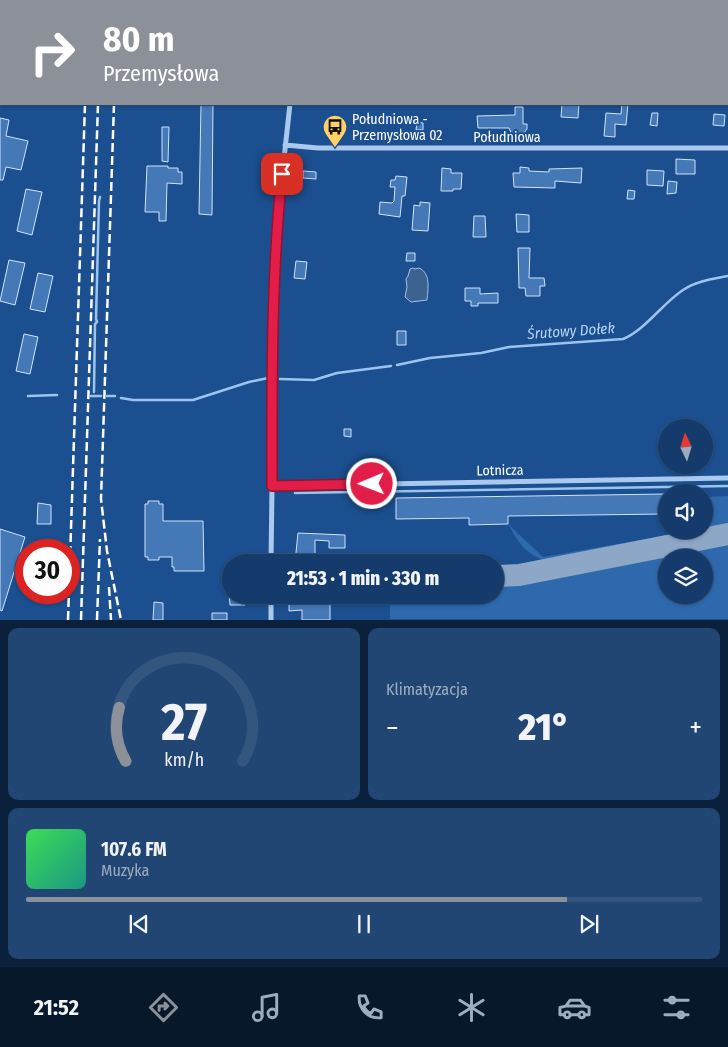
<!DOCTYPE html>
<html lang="pl">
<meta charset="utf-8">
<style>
body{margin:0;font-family:"Fira Sans Condensed",sans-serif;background:#214673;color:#f1f3f6;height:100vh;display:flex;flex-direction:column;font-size:19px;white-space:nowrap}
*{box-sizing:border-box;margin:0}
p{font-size:16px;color:#9dadc1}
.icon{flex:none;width:28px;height:28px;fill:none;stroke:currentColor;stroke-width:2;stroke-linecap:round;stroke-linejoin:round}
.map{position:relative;height:620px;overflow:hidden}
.sheet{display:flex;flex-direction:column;gap:8px;padding:8px;background:#0b203b;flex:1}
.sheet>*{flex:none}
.hud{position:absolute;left:0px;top:0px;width:729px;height:105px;box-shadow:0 1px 4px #0004,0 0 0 1px #33557e;background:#8c9099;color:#fff;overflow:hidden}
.needle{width:32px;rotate:356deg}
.buttons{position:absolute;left:658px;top:419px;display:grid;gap:10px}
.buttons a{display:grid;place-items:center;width:55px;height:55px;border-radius:50%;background:#143b6b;box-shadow:0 1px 4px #0004,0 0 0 1px #33557e;font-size:25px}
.speed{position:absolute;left:15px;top:539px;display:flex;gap:10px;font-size:25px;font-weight:700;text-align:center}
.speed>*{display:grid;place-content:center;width:65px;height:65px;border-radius:50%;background:#143b6b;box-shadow:0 1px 4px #0004,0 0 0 1px #33557e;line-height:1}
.speed .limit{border:8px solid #d22;background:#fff;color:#111}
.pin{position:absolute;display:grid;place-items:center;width:42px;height:42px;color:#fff;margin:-21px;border-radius:10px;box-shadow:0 2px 8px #0006}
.me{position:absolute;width:55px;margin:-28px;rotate:269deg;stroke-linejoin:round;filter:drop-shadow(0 0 4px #0008)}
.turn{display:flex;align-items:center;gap:18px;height:105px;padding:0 20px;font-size:22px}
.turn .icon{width:65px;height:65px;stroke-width:2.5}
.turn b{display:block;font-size:35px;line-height:42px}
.big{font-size:38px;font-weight:800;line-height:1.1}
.sheet .card{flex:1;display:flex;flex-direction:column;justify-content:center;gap:8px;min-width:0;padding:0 18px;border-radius:10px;background:#214673}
.sheet .dial{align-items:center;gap:0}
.dial svg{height:130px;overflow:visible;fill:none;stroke:#33557e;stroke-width:7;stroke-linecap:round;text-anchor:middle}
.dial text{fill:#f1f3f6;stroke:none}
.song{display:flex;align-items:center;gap:15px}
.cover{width:60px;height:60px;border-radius:8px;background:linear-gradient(135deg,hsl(130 70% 55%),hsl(170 70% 35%))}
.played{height:5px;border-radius:2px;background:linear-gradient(90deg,#8c9099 80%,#33557e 80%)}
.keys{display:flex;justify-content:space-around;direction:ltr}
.heat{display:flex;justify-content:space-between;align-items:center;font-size:28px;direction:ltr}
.sheet .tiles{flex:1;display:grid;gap:8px;grid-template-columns:1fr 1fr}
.card:last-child{grid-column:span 2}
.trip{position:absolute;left:222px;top:554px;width:282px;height:50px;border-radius:25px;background:#143b6b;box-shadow:0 1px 4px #0004,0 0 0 1px #33557e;font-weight:800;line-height:50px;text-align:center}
.menu{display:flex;height:80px;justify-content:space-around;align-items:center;background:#08182b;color:#9dadc1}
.menu .icon{width:35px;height:35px}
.menu .current{color:#8c9099}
.menu b{font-size:22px;color:#f1f3f6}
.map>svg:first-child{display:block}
.green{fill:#2e69ad;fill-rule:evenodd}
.water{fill:#3c6290;stroke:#9cc4f0}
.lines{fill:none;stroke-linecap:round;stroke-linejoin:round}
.stream{stroke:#9cc4f0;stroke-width:2.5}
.taxiway{stroke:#8da7c7;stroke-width:22}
.building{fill:#4478b7;stroke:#cfe3fa}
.street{stroke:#a9c9ee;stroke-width:5}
.rail{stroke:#fff;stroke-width:2.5;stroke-dasharray:9 4;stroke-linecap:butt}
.route-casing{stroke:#92132f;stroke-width:12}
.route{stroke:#e11d48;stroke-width:9}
.labels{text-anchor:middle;stroke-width:4;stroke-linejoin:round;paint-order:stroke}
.poi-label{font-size:14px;fill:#fff;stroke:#1b4f8f;text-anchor:start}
.street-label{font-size:14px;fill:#fff;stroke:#1b4f8f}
.water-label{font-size:15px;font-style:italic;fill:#b5d3f5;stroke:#1b4f8f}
</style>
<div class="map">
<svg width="728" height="620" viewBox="0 0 728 620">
<rect width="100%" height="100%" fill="#1b4f8f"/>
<!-- green -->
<path class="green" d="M728,496v30l-178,37c-25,-10 -29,-16 -42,-39l35,33 126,-22v-5h35v-33z
M728,539v80h-338v-24h106v-15l46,-5zM666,558h38v37h-38z"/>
<!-- water -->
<path class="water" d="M413,268l2,1 4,-1c12,5 9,21 8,32l-16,2 -6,-5 2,-10 -1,-8 2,-3 2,-7z"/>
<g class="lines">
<!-- stream -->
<path class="stream" d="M493,0h60
M682,1v-1
M397,365l33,-7 51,-5 28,-6 114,-8c22,-9 40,-36 60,-49 13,-9 30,-11 45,-14
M280,379l34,1 23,-7 54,-7
M94,392l1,-68 2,-2 -1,-3 3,-118 1,-4
M28,396l29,-1
M91,396h10
M107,396h8
M121,398l12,2h60l56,-18 19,-4
M295,493l433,-7"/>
<!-- taxiway -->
<path class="taxiway" d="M496,576l23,-1 209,-41"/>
</g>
<!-- building -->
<path class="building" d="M201,104h12l-1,111 -13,-1z
M562,104h17l-1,14 -17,-1z
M622,104h6l-2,21 -11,-1v13l-11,-1 2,-23 15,1z
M515,107h8v17h4v5l-4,5 -11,1 -3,-7h-31l-1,-12 38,-1z
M652,113h6l-1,13 -7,-1z
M714,114l11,1 -1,11 -11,-1z
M0,118l9,2 -3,16 22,5 -7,29 -15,-3 -3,13h-3z
M417,122l6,1v7h-7z
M162,127h7l-1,35 -6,-1z
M676,159l19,1v14h-19z
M147,166h21v2h10v4h4v12l-15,-1 -1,38h-7v-9h-14z
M520,167l9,1v3l20,1v-3l33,-1 -1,15 -26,-2v7l-41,-1 -1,-14h7z
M442,168l9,1v4h11l-1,16h-8v2h-12z
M647,170l17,1 -1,15 -16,-1z
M303,171l13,1v7l-13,-1z
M396,176l11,1 -2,19h-3l-2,21 -21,-3 1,-12 12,1 2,-2 1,-14h-5l1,-7h4z
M668,181l9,1 -1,11 -9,1z
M26,189l16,3 -10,43 -15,-4z
M628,190l7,1 -1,8h-7z
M420,202l10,1 -2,28 -16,-1 2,-25 6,1z
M516,214l13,1v17h-12z
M474,216h11l1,21h-13z
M518,248h12l-1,30h15l1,8h-5v10h-14l-1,-8h-6z
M407,253h8v8h-9z
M9,260l16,3 -10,42 -15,-4z
M296,261l11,1 -2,17 -11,-1z
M38,273l15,3 -8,36 -15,-3z
M465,288h15v6l18,-1v10h-20v3h-7v-5h-6z
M397,331h9v14h-9z
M24,334l14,3 -8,37 -14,-3z
M344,429h7v8l-7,-1z
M666,494v20l-158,2v8l-39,1v-7l-73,1v-21z
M148,501h11v3h4v17h40l1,50h-30v-4h-2v-10h-13v3h-11v-3h-3v-53h3z
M38,503l13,2v19h-14z
M0,529l25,8 -23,74 -2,-1z
M298,533l47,2v13h-16v-7l-14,-1v22h-20z
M229,595h16v10h-15z
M301,595h29v25h-28v-10l-13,1v-7h13z
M154,602l9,1v17h-10z
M212,613h15v7h-15z"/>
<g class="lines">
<!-- street -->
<path class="street" d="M303,1v-1
M717,1v-1
M285,145l33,3h410
M272,486l456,-8
M271,562l4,-296 3,-53 12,-109
M271,595v25"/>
<!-- rail -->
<path class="rail" d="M80,0v1
M89,1v-1
M102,1v-1
M117,1v-1
M114,104l-13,395 6,52 14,69
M109,587l2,33
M68,620l17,-516
M81,620l17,-516
M97,620l3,-81"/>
</g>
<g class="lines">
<defs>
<path id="route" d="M282,174c-11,104 -10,208 -10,312l100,-2"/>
</defs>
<!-- route casing -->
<use href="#route" class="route-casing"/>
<!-- route -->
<use href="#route" class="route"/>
</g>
<!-- icons -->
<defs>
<symbol id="bus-pin" viewBox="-11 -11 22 30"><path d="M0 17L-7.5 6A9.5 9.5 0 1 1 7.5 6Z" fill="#ffd166" stroke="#1b4f8f"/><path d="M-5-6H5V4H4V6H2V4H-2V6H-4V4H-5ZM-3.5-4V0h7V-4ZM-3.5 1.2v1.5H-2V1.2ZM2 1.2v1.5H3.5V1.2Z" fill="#111"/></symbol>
</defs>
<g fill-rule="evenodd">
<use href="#bus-pin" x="321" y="113" width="28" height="38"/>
</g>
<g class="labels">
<!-- poi labels -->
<g class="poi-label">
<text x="352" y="124">Południowa -<tspan x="352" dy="16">Przemysłowa 02</tspan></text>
</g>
<!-- street labels -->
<g class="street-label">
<text x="507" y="142">Południowa</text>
<text transform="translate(500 470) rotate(-1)" y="5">Lotnicza</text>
</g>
<!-- water labels -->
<g class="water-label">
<text transform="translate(571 331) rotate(-4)" y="5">Śrutowy Dołek</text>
</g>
</g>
</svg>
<div class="buttons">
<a><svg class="needle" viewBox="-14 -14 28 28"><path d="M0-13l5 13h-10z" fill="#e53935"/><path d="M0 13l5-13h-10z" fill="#9dadc1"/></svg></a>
<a><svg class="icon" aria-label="sound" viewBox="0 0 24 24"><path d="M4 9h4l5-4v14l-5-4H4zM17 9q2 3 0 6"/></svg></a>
<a><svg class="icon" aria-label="layers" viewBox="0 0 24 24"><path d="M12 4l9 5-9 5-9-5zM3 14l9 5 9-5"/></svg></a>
</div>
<div class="speed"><div class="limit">30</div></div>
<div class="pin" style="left:282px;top:174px;background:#d93025"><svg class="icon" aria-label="arrive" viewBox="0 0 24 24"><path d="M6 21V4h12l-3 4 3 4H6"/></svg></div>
<svg class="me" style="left:372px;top:484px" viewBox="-20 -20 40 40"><circle r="17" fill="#e11d48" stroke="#fff" stroke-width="3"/><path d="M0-11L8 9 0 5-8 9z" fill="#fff"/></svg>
<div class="trip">21:53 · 1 min · 330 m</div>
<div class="hud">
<div class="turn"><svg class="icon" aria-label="right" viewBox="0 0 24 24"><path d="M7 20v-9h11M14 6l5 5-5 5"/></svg><div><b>80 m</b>Przemysłowa</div></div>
</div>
</div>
<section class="sheet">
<div class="tiles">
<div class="card dial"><svg viewBox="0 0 100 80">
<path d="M14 69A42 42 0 1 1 86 69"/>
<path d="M14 69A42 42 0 0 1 10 36" stroke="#8c9099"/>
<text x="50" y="56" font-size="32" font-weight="700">27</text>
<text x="50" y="72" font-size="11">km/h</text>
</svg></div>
<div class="card"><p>Klimatyzacja</p>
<div class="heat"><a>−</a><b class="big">21°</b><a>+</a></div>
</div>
<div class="card">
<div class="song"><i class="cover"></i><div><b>107.6 FM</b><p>Muzyka</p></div></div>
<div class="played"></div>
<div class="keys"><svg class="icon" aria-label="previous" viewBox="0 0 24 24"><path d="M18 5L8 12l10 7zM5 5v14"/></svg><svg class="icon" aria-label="pause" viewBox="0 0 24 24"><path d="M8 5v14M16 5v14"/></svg><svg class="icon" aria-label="next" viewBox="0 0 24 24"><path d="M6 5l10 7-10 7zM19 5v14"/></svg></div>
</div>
</div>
</section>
<nav class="menu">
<b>21:52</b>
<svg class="icon current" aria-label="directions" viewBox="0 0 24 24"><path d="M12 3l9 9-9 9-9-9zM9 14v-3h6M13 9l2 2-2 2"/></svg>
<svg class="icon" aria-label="music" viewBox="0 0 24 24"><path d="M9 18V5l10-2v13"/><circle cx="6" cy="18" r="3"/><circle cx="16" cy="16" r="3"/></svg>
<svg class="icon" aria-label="phone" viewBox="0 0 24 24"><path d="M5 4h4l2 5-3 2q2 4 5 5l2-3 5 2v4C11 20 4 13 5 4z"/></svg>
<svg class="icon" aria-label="climate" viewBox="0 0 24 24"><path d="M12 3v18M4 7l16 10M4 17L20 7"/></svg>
<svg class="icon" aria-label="car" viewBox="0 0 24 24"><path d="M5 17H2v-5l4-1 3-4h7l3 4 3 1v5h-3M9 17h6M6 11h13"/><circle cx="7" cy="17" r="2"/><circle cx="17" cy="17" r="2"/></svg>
<svg class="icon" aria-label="filters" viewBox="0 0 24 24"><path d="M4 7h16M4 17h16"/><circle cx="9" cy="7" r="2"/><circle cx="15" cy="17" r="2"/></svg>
</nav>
